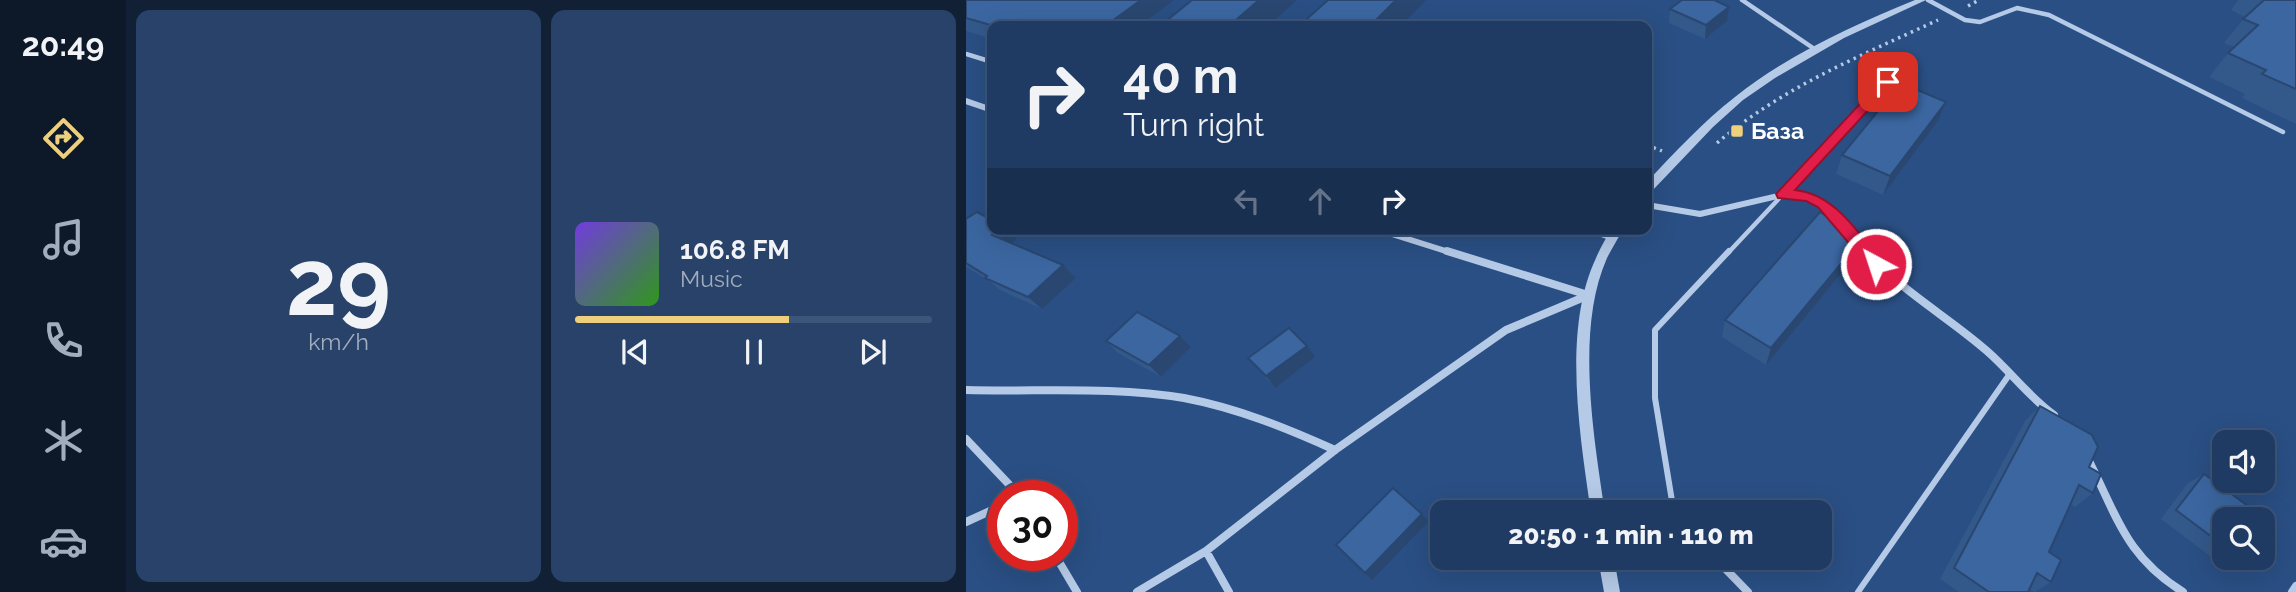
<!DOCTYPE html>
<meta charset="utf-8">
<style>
body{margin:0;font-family:Raleway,sans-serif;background:#284269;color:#f1f3f6;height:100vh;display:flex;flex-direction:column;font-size:26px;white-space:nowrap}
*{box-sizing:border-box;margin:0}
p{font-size:23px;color:#a2adbe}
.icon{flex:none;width:38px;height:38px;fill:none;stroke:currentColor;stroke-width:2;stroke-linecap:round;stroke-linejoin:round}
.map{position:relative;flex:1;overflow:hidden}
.sheet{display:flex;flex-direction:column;gap:10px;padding:10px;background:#122036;width:840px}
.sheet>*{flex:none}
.guide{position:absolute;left:21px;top:21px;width:665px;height:214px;border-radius:14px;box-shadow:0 7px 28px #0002,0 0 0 2px #3d5578;background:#203b63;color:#f1f3f6;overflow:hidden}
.buttons{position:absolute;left:1246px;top:430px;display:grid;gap:14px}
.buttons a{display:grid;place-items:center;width:63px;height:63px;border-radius:14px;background:#203b63;box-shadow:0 7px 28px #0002,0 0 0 2px #3d5578;font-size:35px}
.speed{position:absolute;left:21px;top:480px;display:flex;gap:14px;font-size:35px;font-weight:700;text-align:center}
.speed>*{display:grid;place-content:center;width:91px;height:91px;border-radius:50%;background:#203b63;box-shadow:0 7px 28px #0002,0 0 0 2px #3d5578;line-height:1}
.speed .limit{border:10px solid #d22;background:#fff;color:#111}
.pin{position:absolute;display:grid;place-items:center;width:60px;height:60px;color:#fff;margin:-30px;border-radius:14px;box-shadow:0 4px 10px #0006}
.me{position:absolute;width:77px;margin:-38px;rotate:320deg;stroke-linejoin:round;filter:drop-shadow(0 0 5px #0008)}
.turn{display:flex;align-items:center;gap:24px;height:147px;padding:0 21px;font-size:32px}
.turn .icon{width:91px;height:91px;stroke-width:2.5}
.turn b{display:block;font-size:49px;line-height:60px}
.lanes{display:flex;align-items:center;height:66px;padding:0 21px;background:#0003;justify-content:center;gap:35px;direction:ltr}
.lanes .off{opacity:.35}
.sheet .widget{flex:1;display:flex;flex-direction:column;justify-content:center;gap:10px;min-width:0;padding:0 24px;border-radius:14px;background:#284269}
.sheet .dial{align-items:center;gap:0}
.dial b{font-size:91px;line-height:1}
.song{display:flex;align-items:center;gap:21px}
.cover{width:84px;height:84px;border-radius:10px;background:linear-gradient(135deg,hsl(260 70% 55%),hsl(110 70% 35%))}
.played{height:7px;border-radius:4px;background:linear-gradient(90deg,#edcf7c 60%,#3d5578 60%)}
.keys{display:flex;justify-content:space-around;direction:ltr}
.sheet .tiles{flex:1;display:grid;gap:10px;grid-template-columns:repeat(2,1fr)}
.trip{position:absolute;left:464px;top:500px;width:402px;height:70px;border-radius:14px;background:#203b63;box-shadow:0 7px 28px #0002,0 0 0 2px #3d5578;font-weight:800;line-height:70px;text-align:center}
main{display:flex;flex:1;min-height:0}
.menu{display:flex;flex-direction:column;width:126px;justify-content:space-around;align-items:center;background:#0d1828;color:#a2adbe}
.menu .icon{width:49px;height:49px}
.menu .active{color:#edcf7c}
.menu b{font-size:32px;color:#f1f3f6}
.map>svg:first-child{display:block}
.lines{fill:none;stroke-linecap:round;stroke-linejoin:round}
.path{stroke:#b5cae7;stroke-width:3.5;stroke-dasharray:2.5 4.5;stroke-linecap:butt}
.service-far1{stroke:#b5cae7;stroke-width:4.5}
.service{stroke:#b5cae7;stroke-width:6}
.minor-far1{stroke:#b5cae7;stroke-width:6}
.minor{stroke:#b5cae7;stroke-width:8}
.tertiary{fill:#b5cae7;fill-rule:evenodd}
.wall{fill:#33588a}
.shaded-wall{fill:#294770}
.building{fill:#3b66a0;stroke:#294770;stroke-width:2}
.route{fill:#e11d48;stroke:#92132f;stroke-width:2}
.poi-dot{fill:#edcf7c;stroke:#2a4f84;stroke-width:2.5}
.labels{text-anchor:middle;stroke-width:7;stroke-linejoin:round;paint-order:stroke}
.poi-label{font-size:23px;font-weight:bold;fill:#fff;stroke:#2a4f84;text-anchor:start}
</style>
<main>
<nav class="menu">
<b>20:49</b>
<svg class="icon active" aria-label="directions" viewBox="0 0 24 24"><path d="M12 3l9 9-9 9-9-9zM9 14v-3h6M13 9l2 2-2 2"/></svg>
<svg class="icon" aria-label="music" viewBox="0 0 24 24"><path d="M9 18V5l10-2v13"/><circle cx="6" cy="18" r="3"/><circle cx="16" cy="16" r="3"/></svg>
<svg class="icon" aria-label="phone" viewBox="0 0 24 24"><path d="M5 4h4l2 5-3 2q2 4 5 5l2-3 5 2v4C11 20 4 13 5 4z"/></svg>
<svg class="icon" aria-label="climate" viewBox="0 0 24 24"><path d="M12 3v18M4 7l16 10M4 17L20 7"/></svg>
<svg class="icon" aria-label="car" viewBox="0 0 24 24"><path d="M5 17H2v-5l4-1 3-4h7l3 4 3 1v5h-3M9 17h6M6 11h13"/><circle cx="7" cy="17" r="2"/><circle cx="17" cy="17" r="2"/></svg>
</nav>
<section class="sheet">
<div class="tiles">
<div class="widget dial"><b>29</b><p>km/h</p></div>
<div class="widget">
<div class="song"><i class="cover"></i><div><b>106.8 FM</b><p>Music</p></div></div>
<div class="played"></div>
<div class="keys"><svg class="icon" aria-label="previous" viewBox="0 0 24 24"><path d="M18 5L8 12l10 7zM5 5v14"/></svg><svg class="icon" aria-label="pause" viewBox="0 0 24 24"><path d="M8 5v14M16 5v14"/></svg><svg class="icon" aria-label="next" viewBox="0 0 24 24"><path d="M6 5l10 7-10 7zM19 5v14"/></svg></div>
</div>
</div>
</section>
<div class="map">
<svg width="1330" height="592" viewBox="0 0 1330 592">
<rect width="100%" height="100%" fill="#2a4f84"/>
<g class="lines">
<!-- path -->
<path class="path" d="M1002,6l11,-6
M751,143c66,-56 143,-87 221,-123
M681,145l15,6"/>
<!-- service-far1 -->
<path class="service-far1" d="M776,0l71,48
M962,0l37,20 15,2 37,-14 32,7 234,117
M0,54l26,8
M619,229l26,9
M762,253l160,-171"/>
<!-- service -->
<path class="service" d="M708,513l-19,-115v-68l74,-79
M892,592l151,-217"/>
<!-- minor-far1 -->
<path class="minor-far1" d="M0,101l26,9
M681,205l53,9 91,-21 32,10 44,50
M410,229l76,24"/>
<!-- minor -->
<path class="minor" d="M481,251l141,44
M900,251c35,40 81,65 121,100 24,21 41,45 67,64
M0,390c72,2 147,-4 218,8 53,10 102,30 151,52
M0,439l53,56
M1121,457c30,58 37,98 96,135
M0,522l37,-17
M240,551l23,41
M89,555l22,37
M749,558l33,34
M171,592l69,-41 129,-101 171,-120 83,-35
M1326,592l4,-6"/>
<!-- tertiary -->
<path class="tertiary" d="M949,0h11l-82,38 -69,40 -32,22 -30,27 -62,65 -4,1v-11c28,-30 56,-60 88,-85 54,-43 117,-71 180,-97z
M645,229h12c-5,10 -11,19 -16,29 -32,72 -13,179 -2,255h-14c-11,-77 -29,-183 5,-255 4,-10 10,-19 15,-29z
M632,558h16l6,34h-16z"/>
</g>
<!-- wall -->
<path class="wall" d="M0,0h208l-34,26h-148v13l-26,-8z
M1272,0h58v124l-54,-26 3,-4 -36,-17 19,-24 6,-6 -10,-4 21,-26 -14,-7z
M752,2l11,5 -2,14 -22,18 -36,-16 1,-14z
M980,102l-8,19 -55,74 -47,-21 6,-19z
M0,219l51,20 -5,4 64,35 -34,31 -42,-19 -12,-10 -22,-13z
M898,236l-7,18 -91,111 -44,-28 3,-17z
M140,341l85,6 -30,30 -43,-24z
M349,357l-40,31 -27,-30z
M1074,406l49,61 4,26 -18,14 -4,-3 -22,48 2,30 -16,10 -5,-2 -2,2h-69l-19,-13 85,-158z
M1238,474l20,46v36l-9,4 -54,-41 27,-36z"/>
<!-- shaded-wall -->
<path class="shaded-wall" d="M175,0h33l-34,26h-35z
M293,0h38l-29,26h-39z
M430,0h30l-25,26h-31z
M763,7l-2,14 -22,18 1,-14z
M980,102l-8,19 -55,74 7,-19z
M33,229h7l11,10 -11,9 -14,-13z
M898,236l-7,18 -91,111 5,-17z
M97,265l13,13 -34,31 -14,-12z
M214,336l11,11 -30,30 -12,-12z
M341,346l8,11 -40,31 -9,-12z
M456,514l6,8 -56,58 -7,-7z"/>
<!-- building -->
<path class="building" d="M0,0h175l-36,26h-111l-28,-8z
M226,0h67l-30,26h-69z
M362,0h68l-26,26h-71z
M716,0h35l-1,1 13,6 -23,18 -36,-16z
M1298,0h32v89l-34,-15 4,-4 -38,-17 30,-28 -15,-6z
M935,83l45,19 -56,74 -48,-21z
M11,212l15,8v9h7l-7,6 71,30 -35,32 -43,-19 2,-2 -21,-13v-44z
M854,212l44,24 -93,112 -46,-28z
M171,312l43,24 -31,29 -43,-24z
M323,328l18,18 -41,30 -18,-18z
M1074,406l52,29 6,12 -9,20 12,7 -8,19 -14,-8 -30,67 12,8 -10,22 -14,-9 -9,19h-39l-35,-24z
M1238,474l55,40 -4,6h-31v26l-48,-36z
M427,488l29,26 -57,59 -29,-28z"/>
<!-- route -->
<path class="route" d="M917,79l11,3 -99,108c40,4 62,42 86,70l3,4 -8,6 -5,-1 -53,-62 -12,-6 -28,-3 -2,-4z"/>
<!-- markers -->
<rect class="poi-dot" x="764" y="124" width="14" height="14" rx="3.5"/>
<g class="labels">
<!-- poi labels -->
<g class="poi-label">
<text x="785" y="139">База</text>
</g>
</g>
</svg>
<div class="buttons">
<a><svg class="icon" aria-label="sound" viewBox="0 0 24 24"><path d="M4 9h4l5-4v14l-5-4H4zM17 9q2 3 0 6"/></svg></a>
<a><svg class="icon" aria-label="search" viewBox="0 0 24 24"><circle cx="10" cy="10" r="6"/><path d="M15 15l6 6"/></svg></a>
</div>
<div class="speed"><div class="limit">30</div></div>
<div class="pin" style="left:922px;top:82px;background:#d93025"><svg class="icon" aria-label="arrive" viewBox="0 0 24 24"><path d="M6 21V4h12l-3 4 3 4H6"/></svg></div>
<svg class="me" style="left:910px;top:264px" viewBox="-20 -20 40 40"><circle r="17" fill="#e11d48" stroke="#fff" stroke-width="3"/><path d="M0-11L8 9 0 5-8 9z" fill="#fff"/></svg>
<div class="trip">20:50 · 1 min · 110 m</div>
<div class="guide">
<div class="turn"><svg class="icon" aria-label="right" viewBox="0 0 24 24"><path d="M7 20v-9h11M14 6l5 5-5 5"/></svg><div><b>40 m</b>Turn right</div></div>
<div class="lanes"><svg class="icon off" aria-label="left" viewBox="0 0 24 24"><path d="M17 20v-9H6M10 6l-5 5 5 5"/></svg><svg class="icon off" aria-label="ahead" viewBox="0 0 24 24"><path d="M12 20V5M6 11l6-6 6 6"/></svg><svg class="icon" aria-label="right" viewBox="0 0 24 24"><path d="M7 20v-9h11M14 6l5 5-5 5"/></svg></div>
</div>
</div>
</main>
